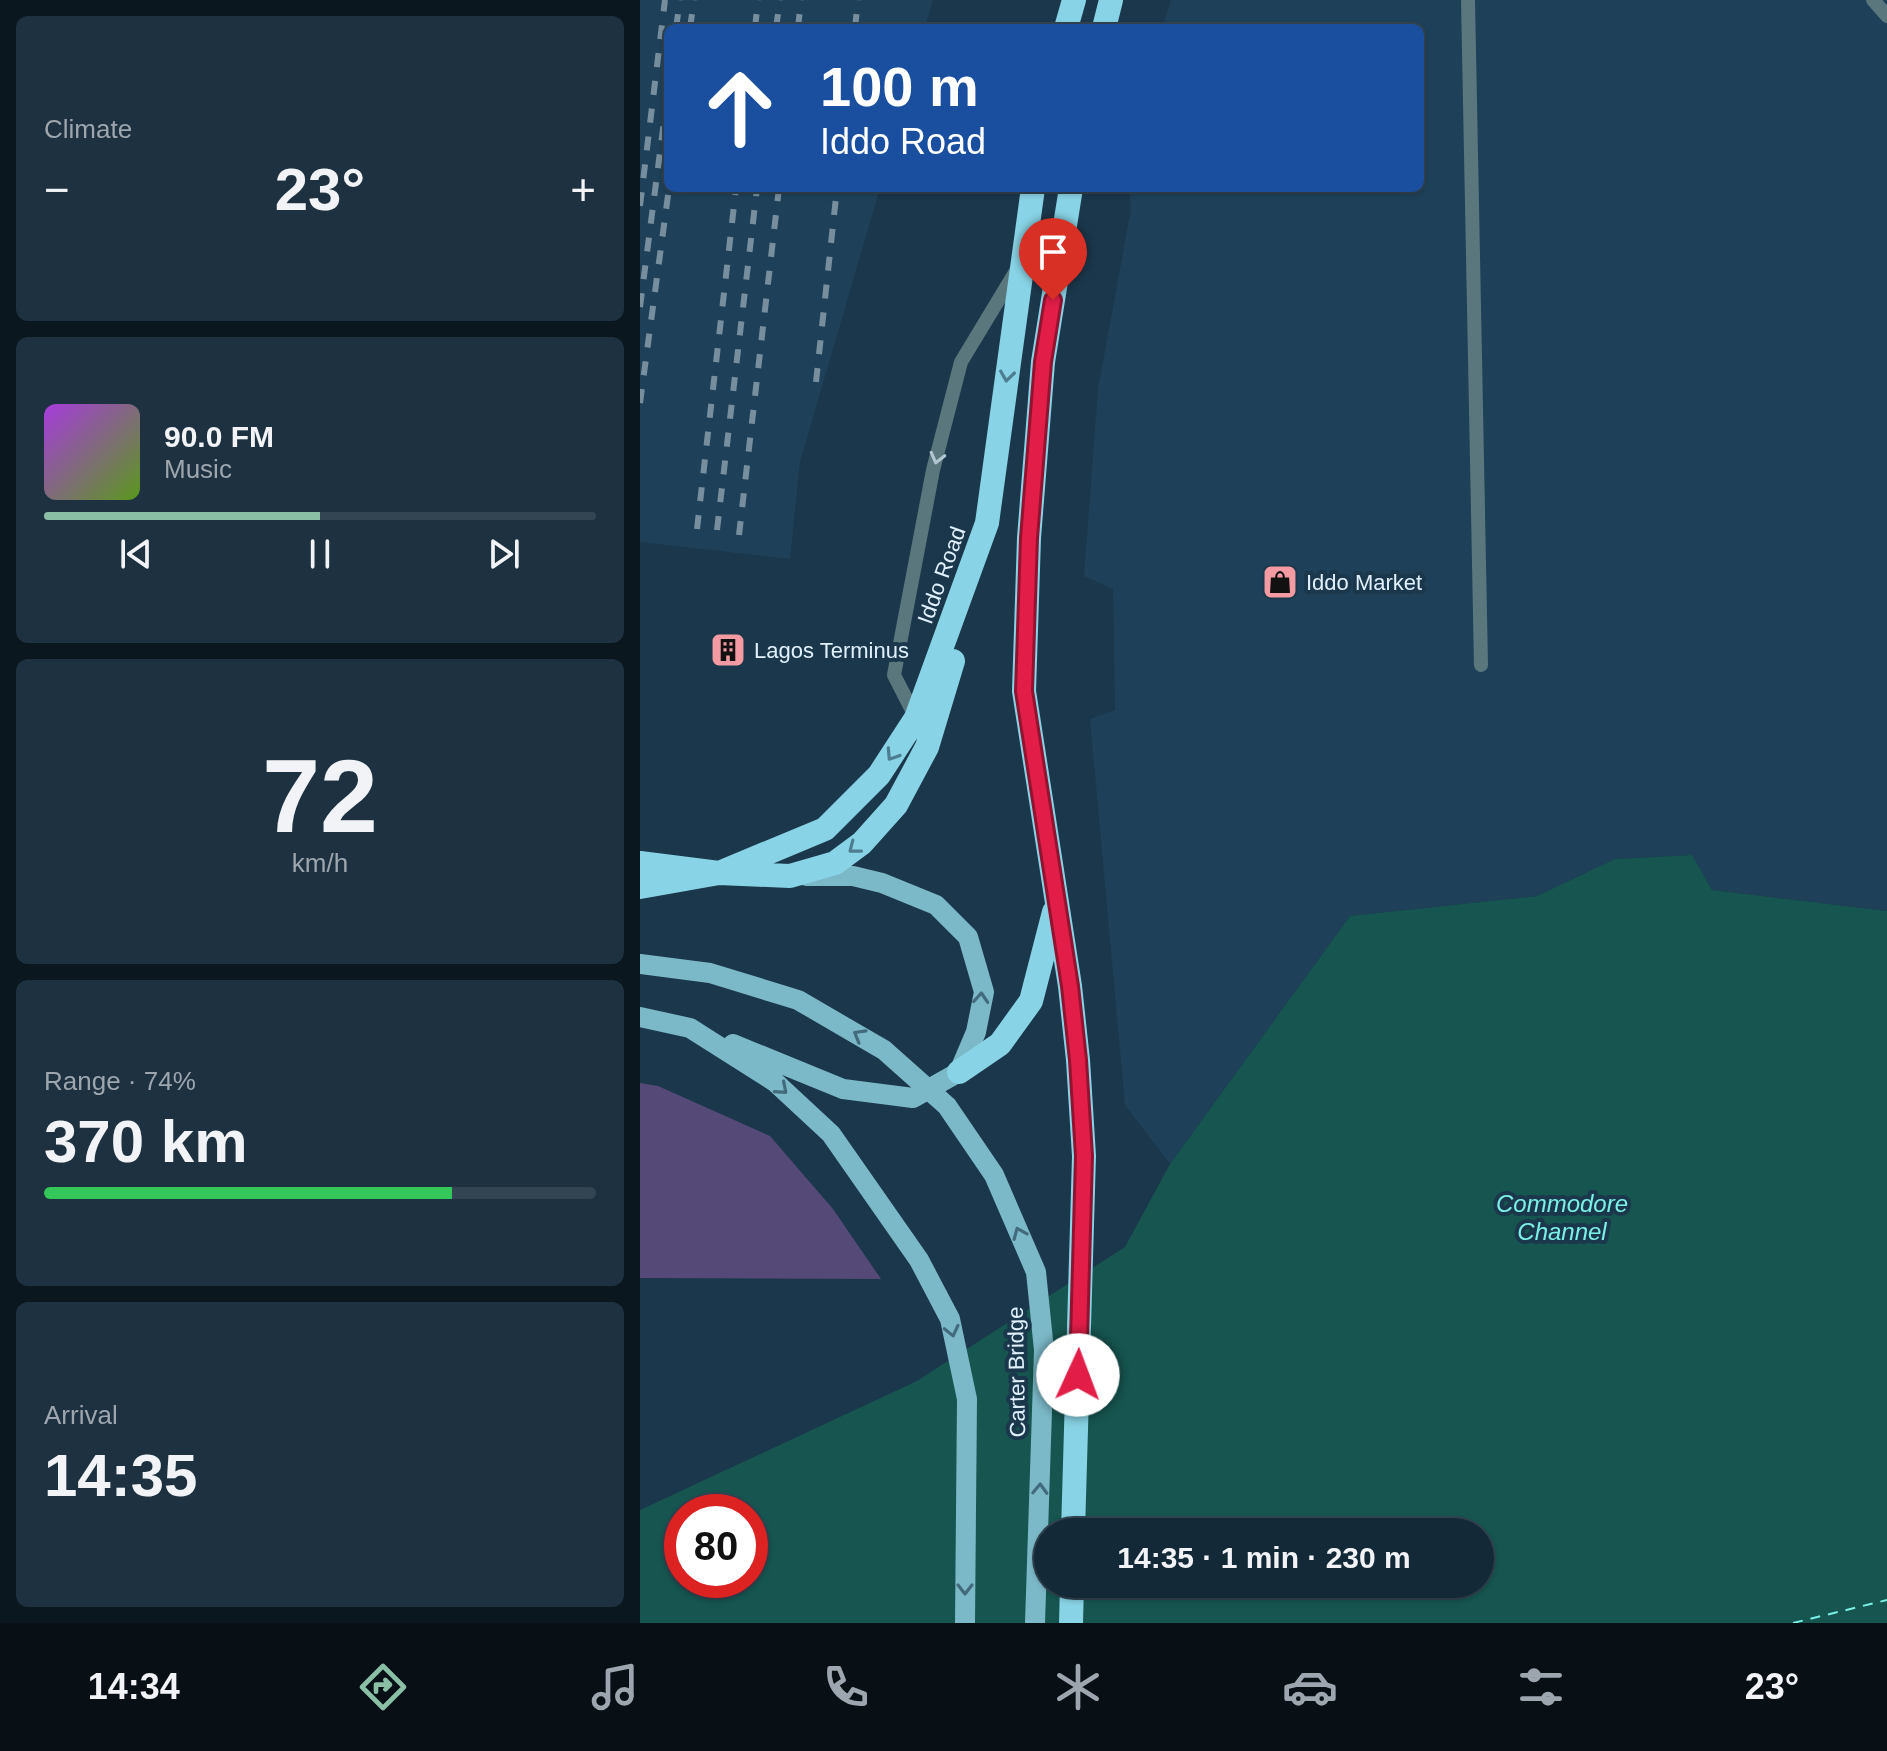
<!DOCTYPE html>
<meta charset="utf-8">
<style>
body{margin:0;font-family:Helvetica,sans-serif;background:#1d3140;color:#f1f3f6;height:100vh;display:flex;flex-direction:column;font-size:30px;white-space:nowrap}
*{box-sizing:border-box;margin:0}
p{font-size:26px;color:#9da6ae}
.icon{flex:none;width:44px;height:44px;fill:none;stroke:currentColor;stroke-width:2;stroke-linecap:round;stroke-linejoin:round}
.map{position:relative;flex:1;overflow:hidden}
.details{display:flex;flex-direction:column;gap:16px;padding:16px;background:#0b171f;width:640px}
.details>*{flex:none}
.top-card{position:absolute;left:24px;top:24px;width:760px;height:168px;border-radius:12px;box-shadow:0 2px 6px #0004,0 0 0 2px #334553;background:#1a4fa0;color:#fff;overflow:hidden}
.speed{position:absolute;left:24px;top:1494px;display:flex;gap:16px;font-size:40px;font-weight:700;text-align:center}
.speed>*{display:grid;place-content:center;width:104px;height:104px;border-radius:50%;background:#142938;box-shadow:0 2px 6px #0004,0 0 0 2px #334553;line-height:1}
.speed .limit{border:12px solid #d22;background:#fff;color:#111}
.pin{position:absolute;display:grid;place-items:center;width:68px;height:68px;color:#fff;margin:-82px -34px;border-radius:50% 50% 50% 0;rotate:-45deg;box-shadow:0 0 8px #0007}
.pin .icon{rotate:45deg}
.me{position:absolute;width:88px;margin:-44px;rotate:2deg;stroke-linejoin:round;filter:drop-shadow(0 0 6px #0008)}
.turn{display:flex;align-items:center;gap:28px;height:168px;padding:0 24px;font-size:36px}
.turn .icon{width:104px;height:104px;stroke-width:2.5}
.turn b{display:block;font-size:56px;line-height:68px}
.big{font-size:60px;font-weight:800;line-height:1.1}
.details .tile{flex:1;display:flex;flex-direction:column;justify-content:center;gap:12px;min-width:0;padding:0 28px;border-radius:12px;background:#1d3140}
.details .dial{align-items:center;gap:0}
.dial b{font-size:104px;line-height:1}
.song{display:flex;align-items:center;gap:24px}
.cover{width:96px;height:96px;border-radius:12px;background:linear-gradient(135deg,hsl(280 70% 55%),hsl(90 70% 35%))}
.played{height:8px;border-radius:4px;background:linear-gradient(90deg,#8abfa5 50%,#334553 50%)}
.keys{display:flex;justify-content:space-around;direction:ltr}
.heat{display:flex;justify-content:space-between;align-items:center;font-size:44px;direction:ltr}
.charge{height:12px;border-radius:6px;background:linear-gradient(90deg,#34c759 74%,#334553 0)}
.trip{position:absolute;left:394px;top:1518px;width:460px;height:80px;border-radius:40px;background:#142938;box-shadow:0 2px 6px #0004,0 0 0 2px #334553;font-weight:800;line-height:80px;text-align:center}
.menu{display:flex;height:128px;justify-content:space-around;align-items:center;background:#081016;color:#9da6ae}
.menu .icon{width:56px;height:56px}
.menu .selected{color:#8abfa5}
.menu b{font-size:36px;color:#f1f3f6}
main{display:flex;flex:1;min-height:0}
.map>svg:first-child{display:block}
.built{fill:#1e4159}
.green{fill:#554978}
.water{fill:#165550;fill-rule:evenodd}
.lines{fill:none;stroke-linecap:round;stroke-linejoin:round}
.ferry{stroke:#7bf0e5;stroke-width:2;stroke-dasharray:10 8;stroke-linecap:butt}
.lane{stroke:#5a777e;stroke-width:14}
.primary{stroke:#7cb9c8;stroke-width:20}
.highway{stroke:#88d3e5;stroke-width:24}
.rail{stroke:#778e9e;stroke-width:6;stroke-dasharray:14 14;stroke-linecap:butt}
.primary-bridge{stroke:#7cb9c8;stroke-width:20}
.oneway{stroke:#4c7d90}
.oneway2{stroke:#b1c6d1}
.oneway3{stroke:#426b7d}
.route-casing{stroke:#92132f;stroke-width:20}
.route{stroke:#e11d48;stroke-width:14}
.labels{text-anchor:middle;stroke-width:8;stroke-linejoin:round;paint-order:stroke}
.street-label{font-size:22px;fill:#e0f1fd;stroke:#1b374b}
.poi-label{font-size:22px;fill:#e0f1fd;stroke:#1b374b;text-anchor:start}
.water-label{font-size:24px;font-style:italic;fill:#7bf0e5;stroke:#1b374b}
</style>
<main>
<section class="details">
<div class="tile"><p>Climate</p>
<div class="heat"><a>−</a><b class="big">23°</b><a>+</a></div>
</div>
<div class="tile">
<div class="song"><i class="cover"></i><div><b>90.0 FM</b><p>Music</p></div></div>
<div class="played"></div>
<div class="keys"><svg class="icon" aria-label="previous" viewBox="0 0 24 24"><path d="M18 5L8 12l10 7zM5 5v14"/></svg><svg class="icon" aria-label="pause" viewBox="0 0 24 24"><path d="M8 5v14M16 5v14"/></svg><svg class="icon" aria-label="next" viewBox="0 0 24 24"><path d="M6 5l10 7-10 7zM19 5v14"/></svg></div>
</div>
<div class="tile dial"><b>72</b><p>km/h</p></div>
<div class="tile"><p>Range · 74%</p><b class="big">370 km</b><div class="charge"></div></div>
<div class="tile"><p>Arrival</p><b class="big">14:35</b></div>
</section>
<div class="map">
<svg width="1247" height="1623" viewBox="0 0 1247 1623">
<rect width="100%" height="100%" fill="#1b374b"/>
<!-- built -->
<path class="built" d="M0,0h293l-8,28h-257v160h212l-80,274 -10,97 -150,-17z
M531,0h716v911l-175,-21 -21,-35 -76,4 -78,37 -187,20 -180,248 -45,-59 -35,-386 25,-9 -2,-121 -29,-13 14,-187 33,-180 -2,-21h291v-160h-258z"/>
<!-- green -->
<path class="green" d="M0,1083l18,3 112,50 63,73 48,70 -241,-1z"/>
<!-- water -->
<path class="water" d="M1052,855l20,35 175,21v712h-1247v-113l277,-129 208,-134 45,-83 180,-248 187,-20 78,-37zM42,1512h68v68h-68zM408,1532h432v52h-432z"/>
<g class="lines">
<!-- ferry -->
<path class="ferry" d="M1153,1623l94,-23"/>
<!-- lane -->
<path class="lane" d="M828,0l13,665
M1233,0l14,16
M276,718l-22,-43 39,-205 28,-108 55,-91"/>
<!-- primary -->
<path class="primary" d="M0,1017l50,11 85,54 56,52 88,126 31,59 17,80 -2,224
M93,1044l110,45 70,9 46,-26 17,-40 8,-40 -16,-55 -32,-32 -54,-22 -29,-7h-47"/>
<!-- highway -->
<path class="highway" d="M426,28l8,-28
M464,28l7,-28
M431,188l-28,174 -14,176 -5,153 46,295 8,74 6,96 -11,376
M0,863l79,10 71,3 45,-13 27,-20 34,-38 31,-58 26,-86
M0,887l79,-14 106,-44 54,-54 37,-57 71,-195 46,-335
M319,1072l41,-28 31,-43 23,-89
M431,1623l1,-39"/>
<!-- rail -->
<path class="rail" d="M36,28l4,-28
M50,28l4,-28
M115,28l3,-28
M136,28l4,-28
M158,28l3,-28
M215,28l3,-28
M0,206l25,-206
M0,307l28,-217
M176,382l21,-194
M0,403l29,-215
M57,529l39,-341
M77,530l40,-342
M99,535l40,-347"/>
<!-- primary-bridge -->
<path class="primary-bridge" d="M0,964l70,9 88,27 86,50 63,56 47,69 42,97 8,78 -9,273"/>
</g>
<!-- one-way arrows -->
<defs><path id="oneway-chevron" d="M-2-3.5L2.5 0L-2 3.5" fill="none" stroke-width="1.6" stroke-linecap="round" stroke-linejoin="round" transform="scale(2)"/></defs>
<g class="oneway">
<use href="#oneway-chevron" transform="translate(367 376) rotate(98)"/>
<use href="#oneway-chevron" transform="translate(252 755) rotate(123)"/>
<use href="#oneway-chevron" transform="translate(214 848) rotate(142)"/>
</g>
<use class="oneway2" href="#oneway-chevron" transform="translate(297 458) rotate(104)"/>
<g class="oneway3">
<use href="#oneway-chevron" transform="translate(341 998) rotate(-86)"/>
<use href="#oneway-chevron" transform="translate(219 1035) rotate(-150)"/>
<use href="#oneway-chevron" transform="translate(142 1089) rotate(41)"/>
<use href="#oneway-chevron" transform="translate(379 1233) rotate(-113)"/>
<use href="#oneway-chevron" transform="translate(312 1331) rotate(77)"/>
<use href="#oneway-chevron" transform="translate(400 1489) rotate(-88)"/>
<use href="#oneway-chevron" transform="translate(325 1589) rotate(90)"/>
</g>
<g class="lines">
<defs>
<path id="route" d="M413,300l-10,62 -14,176 -5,153 46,295 8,74 6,96 -6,219"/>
</defs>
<!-- route casing -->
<use href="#route" class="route-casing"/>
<!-- route -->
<use href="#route" class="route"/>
</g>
<!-- icons -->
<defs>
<symbol id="shop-square" viewBox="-11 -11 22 22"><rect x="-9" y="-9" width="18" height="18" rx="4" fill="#f49aa2" stroke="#1b374b"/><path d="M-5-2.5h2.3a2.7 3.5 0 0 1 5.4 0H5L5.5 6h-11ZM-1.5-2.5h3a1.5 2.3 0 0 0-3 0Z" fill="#111"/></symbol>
<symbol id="building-square" viewBox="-11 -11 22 22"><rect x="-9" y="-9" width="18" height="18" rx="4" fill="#f49aa2" stroke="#1b374b"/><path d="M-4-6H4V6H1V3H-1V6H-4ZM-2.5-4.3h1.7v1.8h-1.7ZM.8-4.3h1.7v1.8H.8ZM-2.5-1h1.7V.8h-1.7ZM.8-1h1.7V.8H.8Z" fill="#111"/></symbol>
</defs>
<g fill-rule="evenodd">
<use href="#shop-square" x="620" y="562" width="40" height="40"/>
<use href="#building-square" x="68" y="630" width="40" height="40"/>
</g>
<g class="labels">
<!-- street labels -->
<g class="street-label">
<text transform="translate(301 575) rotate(-70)" y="8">Iddo Road</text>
<text transform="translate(376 1372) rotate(-91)" y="8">Carter Bridge</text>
</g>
<!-- poi labels -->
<g class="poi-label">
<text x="666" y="590">Iddo Market</text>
<text x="114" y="658">Lagos Terminus</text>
</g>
<!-- water labels -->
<g class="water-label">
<text x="922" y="1212">Commodore<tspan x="922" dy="28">Channel</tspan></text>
</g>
</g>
</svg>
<div class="speed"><div class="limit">80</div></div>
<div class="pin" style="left:413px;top:300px;background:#d93025"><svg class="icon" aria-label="arrive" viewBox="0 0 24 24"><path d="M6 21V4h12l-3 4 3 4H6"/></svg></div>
<svg class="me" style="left:438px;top:1375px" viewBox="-20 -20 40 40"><circle r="19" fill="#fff"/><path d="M0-13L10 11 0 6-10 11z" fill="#e11d48"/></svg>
<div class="trip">14:35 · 1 min · 230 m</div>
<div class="top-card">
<div class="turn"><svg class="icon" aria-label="ahead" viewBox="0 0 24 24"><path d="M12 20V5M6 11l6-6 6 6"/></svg><div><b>100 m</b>Iddo Road</div></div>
</div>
</div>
</main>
<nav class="menu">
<b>14:34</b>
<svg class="icon selected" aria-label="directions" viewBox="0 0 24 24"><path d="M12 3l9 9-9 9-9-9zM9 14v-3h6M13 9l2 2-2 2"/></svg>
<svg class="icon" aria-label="music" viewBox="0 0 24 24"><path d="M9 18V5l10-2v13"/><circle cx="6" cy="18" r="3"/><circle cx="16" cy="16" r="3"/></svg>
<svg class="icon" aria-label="phone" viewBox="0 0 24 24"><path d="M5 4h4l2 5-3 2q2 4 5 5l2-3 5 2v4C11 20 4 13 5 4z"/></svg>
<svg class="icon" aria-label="climate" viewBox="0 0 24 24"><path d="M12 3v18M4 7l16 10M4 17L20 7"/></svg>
<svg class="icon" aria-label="car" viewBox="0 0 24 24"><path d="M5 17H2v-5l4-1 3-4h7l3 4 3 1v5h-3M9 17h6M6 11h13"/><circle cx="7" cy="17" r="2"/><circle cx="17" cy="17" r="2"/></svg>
<svg class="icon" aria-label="filters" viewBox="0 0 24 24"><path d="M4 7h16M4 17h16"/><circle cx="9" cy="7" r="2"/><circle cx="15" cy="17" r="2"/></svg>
<b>23°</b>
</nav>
